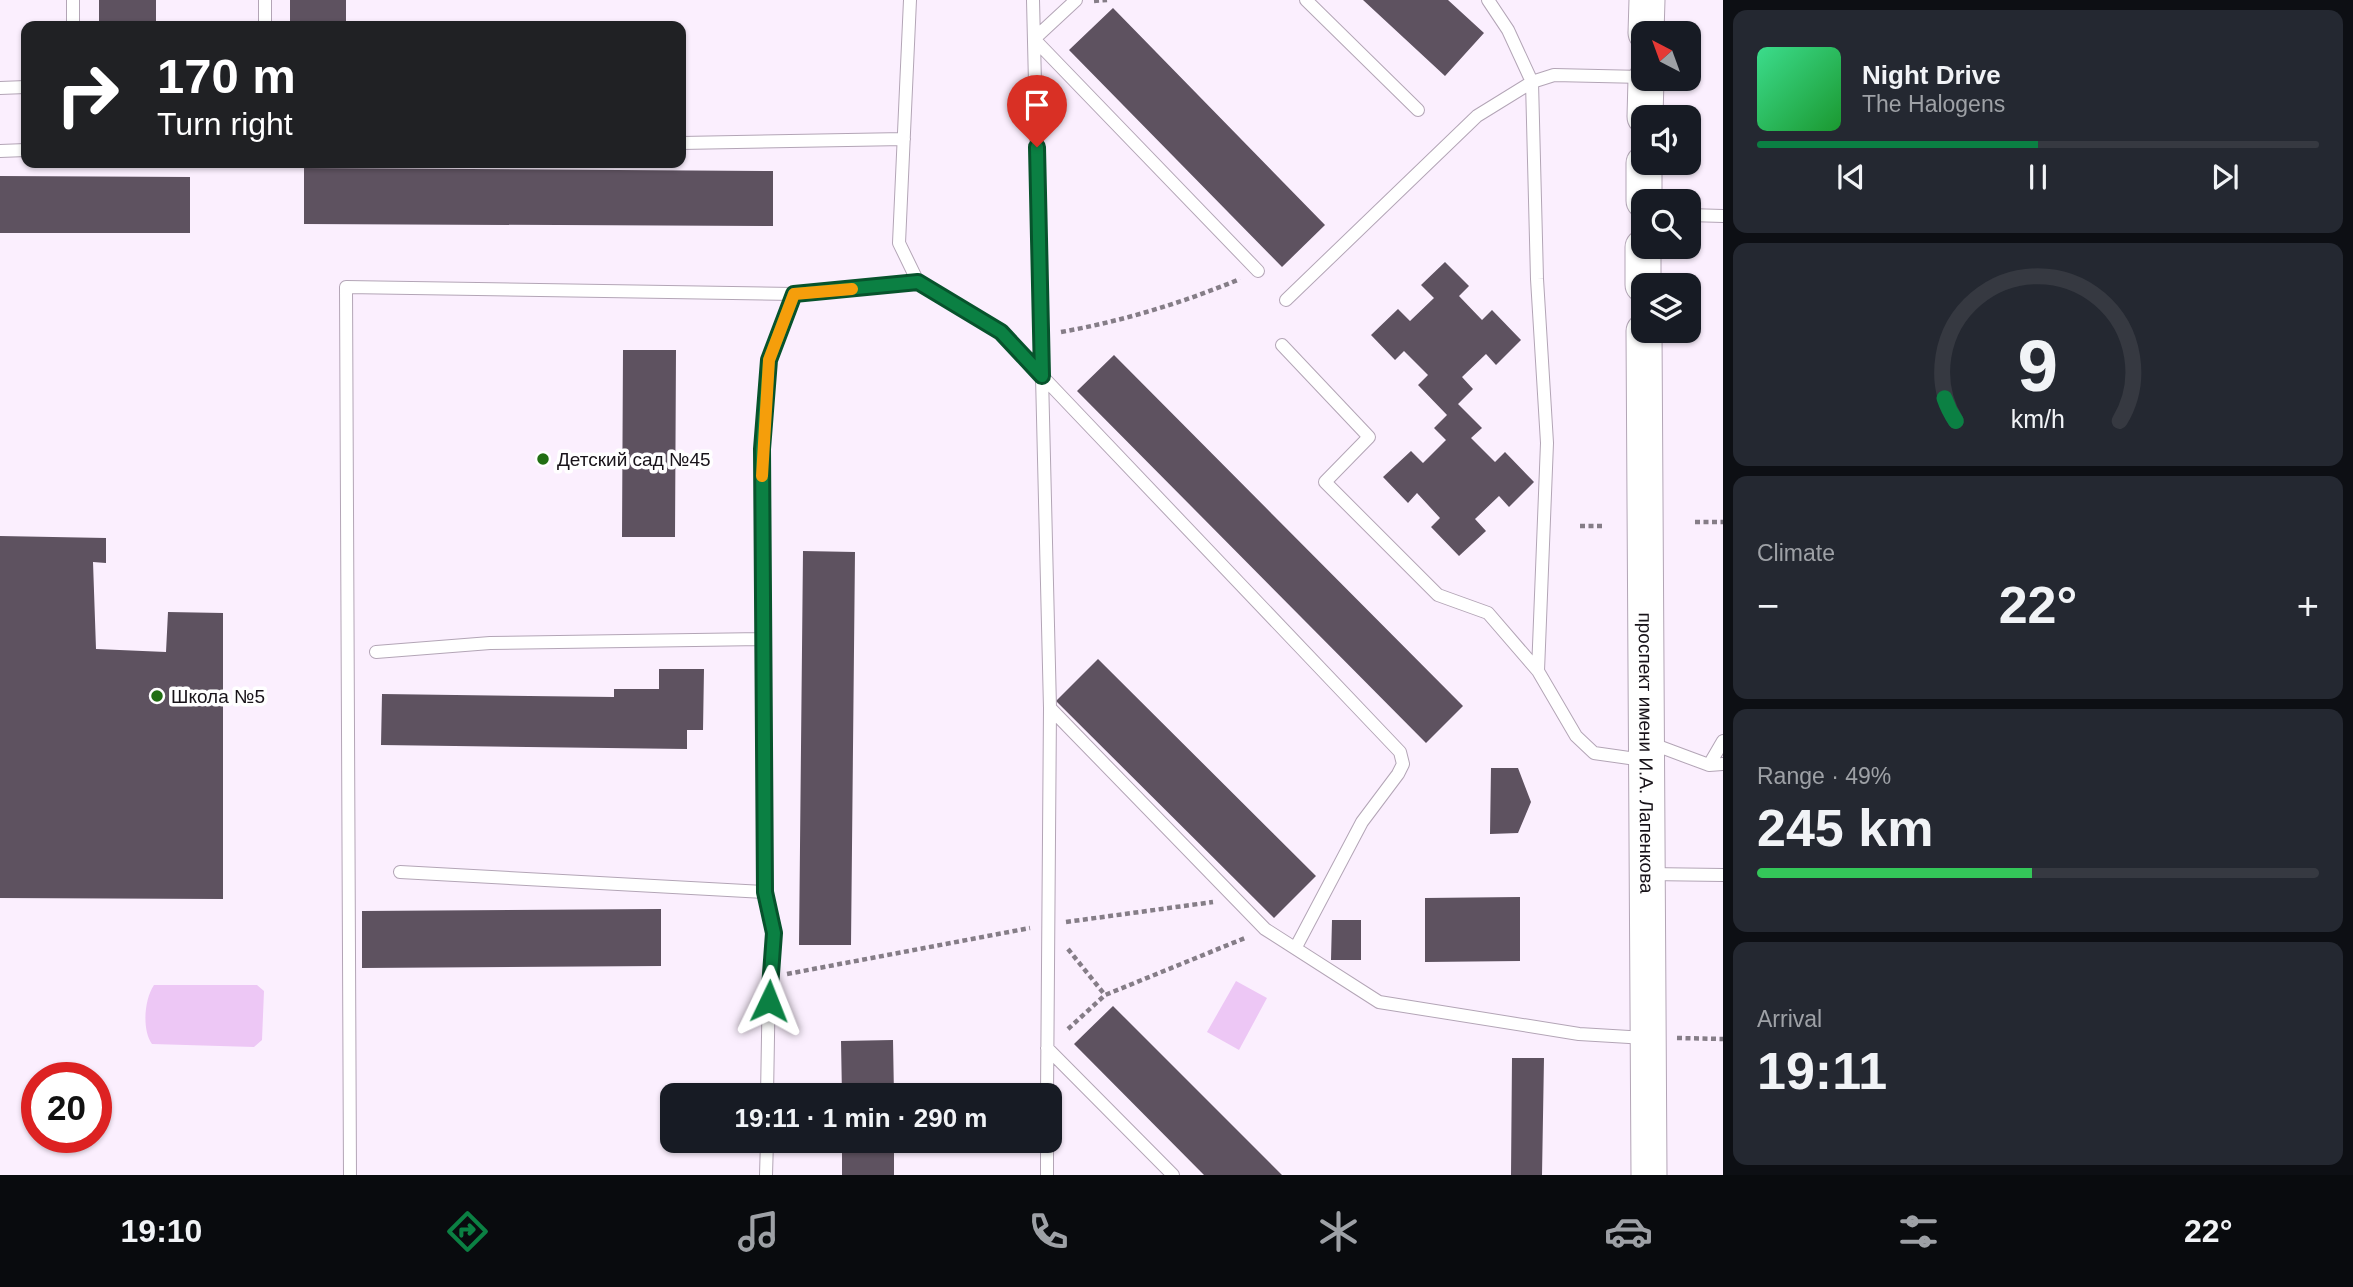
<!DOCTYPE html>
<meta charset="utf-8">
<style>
body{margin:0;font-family:Arial,sans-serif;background:#242831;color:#f1f3f6;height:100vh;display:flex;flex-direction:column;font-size:26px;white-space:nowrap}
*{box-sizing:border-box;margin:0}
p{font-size:23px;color:#9ea1a6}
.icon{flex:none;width:38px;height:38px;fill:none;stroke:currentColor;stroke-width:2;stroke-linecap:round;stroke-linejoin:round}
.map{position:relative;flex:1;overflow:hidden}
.details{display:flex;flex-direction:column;gap:10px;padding:10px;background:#0d0f14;width:630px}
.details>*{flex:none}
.banner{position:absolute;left:21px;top:21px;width:665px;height:147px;border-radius:14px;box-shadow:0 2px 5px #0004;background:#202124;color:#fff;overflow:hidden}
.needle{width:46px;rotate:319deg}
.tools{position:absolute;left:1631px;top:21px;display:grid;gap:14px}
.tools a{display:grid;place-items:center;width:70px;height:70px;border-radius:14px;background:#171b24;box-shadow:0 2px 5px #0004;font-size:35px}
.speed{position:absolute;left:21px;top:1062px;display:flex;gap:14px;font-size:35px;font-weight:700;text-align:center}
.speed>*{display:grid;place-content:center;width:91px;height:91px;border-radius:50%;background:#171b24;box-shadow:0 2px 5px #0004;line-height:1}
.speed .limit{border:10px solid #d22;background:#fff;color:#111}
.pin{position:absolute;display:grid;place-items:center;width:60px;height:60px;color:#fff;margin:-72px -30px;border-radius:50% 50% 50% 0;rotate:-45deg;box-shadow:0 0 7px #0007}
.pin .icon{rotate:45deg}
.me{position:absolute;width:77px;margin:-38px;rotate:2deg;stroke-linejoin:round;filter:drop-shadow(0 0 5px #0008)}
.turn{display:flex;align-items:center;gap:24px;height:147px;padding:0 21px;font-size:32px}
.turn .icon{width:91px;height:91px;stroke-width:2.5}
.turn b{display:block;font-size:49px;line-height:60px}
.big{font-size:52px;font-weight:700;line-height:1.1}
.details .widget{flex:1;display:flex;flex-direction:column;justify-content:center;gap:10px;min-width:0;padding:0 24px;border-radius:14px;background:#242831}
.details .dial{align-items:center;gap:0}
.dial svg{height:182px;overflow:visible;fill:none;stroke:#363941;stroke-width:7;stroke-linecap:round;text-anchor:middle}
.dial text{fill:#f1f3f6;stroke:none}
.song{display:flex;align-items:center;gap:21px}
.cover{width:84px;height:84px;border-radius:10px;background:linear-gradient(135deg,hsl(150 70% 55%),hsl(130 70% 35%))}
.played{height:7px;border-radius:4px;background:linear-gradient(90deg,#0b8043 50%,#363941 50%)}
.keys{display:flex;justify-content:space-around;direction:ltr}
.heat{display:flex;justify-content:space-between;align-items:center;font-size:38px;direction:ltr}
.charge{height:10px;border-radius:5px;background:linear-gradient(90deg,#34c759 49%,#363941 0)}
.trip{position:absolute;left:660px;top:1083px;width:402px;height:70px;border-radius:14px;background:#171b24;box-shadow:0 2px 5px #0004;font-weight:700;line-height:70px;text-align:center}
.menu{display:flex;height:112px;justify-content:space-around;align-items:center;background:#090b0e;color:#9ea1a6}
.menu .icon{width:49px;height:49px}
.menu .active{color:#0b8043}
.menu b{font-size:32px;color:#f1f3f6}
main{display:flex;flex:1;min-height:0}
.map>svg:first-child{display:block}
.green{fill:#edc7f5}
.building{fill:#5e5260}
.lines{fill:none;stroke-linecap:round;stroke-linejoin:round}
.lane-casing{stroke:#b3a5b6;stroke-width:14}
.secondary-casing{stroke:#b3a5b6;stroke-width:37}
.path{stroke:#857d87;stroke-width:4.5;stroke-dasharray:5 3.5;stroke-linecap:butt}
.lane{stroke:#fff;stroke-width:12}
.secondary{stroke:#fff;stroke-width:35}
.route-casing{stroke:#07532c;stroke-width:18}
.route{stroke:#0b8043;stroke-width:12}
.slow{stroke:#f59e0b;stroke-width:12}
.poi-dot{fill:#216e13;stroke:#fff;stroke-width:2.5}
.labels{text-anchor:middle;stroke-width:7;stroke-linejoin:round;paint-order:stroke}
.poi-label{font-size:19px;fill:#181319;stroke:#fff;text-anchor:start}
.street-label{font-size:19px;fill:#181319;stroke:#fff}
</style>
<main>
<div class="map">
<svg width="1723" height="1175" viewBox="0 0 1723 1175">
<rect width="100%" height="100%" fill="#fbeffe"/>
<!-- green -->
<path class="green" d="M1236,981l31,17 -28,52 -32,-18z
M154,985h103l7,6 -2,49 -8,7 -102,-3c-10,-14 -8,-44 2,-59z"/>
<!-- building -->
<path class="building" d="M99,0h57v26h-57z
M290,0h56v26h-56z
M1363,0h85l36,33 -39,43z
M1113,8l212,217 -43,42 -213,-217z
M304,168l469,3v55l-469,-2z
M0,176l190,1v56h-190z
M1445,262l24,24 -10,10 23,24 10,-10 29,30 -25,25 -10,-11 -24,23 11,12 -15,15 24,24 -11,10 24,24 10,-10 29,30 -25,25 -10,-11 -24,23 11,12 -27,25 -28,-29 9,-9 -23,-25 -9,10 -25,-26 28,-26 12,12 23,-23 -12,-12 13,-13 -29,-30 10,-10 -24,-24 -9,9 -24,-25 27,-26 12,12 24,-23 -13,-13z
M623,350h53l-1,187h-53z
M1114,355l349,351 -37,37 -349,-352z
M0,536l106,2v25l-13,-1 3,87 70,3 2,-40 55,1v286l-223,-1z
M803,551l52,1 -4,393h-52z
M1098,659l218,217 -42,42 -218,-217z
M659,669h45l-1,61h-16v19l-306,-4 1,-51 232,3v-8h45z
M1491,768h27l13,34 -13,31 -28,1z
M1520,897v64l-95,1v-64z
M661,909v57l-299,2v-57z
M1332,920h29v40h-30z
M1113,1006l169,169h-78l-130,-131z
M893,1040l1,56h-52l-1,-55z
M1512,1058h32l-2,117h-31z
M842,1141h52v34h-52z"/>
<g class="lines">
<defs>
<path id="lane" d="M73,0v26
M265,0v26
M910,0l-11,243 19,39 83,51 41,43 8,332 -3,388
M1033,0l9,376 358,376 3,12 -5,10 -36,48 -66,125
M1076,0l-42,39 224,232
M1306,0l112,110
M1488,0l20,30 24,52 5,197 10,164 -9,228 38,65 18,17 49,7
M0,88l26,-1
M681,143l223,-4
M0,151l26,-1
M1689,215l34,1
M1286,300l191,-184 55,-34 22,-7 89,2
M1282,345l87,92 -44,45 113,113 50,18 50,58
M376,652l114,-9 272,-4
M1050,708l215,221 114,73 200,32 67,4
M1650,743l59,22 14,-1
M1709,765l14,-24
M400,872l365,20
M1648,874l75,1
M1047,1048l126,127
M767,1096l2,-118 5,-45 -9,-41 -3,-443 7,-89 25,-66 124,-12
M350,1175l-4,-888 448,7
M766,1175l1,-34
M1047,1175v-34"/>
<g id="secondary">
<path d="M1646,33l1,-33"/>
<path d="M1645,117l1,-38"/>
<path d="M1644,201v-38"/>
<path d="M1643,247v38"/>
<path id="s1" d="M1644,331l5,844"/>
</g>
</defs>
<!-- lane casing -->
<use href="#lane" class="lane-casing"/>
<!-- secondary casing -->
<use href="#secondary" class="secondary-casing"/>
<!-- path -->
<path class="path" d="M1094,1l13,-1
M1061,332c62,-11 121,-29 179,-53
M1695,522h28
M1580,526h24
M1066,922l147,-20
M1068,949l37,46
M787,974l243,-46
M1068,1029l37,-34 140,-57
M1677,1038l46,1"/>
<!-- lane -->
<use href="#lane" class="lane"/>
<!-- secondary -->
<use href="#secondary" class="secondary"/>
</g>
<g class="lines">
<defs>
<path id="route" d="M769,1001l5,-68 -9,-41 -3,-443 7,-89 25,-66 124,-12 83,50 41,44 -5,-229"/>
</defs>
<!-- route casing -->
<use href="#route" class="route-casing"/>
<!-- route -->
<use href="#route" class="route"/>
<!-- slow -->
<path class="slow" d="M762,476l7,-116 25,-66 58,-5"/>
</g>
<!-- markers -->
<g class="poi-dot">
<circle cx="543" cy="459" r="7"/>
<circle cx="157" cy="696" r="7"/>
</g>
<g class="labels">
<!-- poi labels -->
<g class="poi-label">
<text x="557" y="466">Детский сад №45</text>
<text x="171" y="703">Школа №5</text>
</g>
<!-- street labels -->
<g class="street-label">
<text dy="7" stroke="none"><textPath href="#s1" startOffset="422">проспект имени И.А. Лапенкова</textPath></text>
</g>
</g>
</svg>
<div class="tools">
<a><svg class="needle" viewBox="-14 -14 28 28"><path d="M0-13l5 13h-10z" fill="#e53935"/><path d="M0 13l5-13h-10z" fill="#9ea1a6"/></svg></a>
<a><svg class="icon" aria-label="sound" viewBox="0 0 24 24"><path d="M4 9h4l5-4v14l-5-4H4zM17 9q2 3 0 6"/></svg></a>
<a><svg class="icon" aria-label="search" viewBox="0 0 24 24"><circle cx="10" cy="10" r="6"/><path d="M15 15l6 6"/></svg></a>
<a><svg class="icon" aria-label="layers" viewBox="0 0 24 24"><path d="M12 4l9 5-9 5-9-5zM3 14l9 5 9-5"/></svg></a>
</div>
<div class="speed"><div class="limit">20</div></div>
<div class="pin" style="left:1037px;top:147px;background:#d93025"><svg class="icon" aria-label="arrive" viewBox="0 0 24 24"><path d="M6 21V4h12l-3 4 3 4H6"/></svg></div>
<svg class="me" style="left:769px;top:1001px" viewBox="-20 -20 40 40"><path d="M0-17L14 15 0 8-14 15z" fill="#0b8043" stroke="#fff" stroke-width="4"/></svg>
<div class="trip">19:11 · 1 min · 290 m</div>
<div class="banner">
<div class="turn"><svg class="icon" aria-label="right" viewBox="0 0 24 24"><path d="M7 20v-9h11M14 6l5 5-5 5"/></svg><div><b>170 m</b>Turn right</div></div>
</div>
</div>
<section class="details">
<div class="widget">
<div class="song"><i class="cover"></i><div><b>Night Drive</b><p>The Halogens</p></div></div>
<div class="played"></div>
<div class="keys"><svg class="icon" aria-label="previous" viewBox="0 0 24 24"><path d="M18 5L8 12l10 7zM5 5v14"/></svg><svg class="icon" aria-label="pause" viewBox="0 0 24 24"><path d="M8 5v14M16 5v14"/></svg><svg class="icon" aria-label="next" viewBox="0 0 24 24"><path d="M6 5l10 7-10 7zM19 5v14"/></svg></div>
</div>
<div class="widget dial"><svg viewBox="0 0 100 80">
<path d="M14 69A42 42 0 1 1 86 69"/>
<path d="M14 69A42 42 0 0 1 9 59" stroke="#0b8043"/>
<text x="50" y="56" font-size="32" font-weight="700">9</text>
<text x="50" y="72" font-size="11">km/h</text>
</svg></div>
<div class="widget"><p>Climate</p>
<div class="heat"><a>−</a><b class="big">22°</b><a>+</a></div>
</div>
<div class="widget"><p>Range · 49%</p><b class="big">245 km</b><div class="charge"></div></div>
<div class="widget"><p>Arrival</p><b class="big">19:11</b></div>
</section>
</main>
<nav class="menu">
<b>19:10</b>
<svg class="icon active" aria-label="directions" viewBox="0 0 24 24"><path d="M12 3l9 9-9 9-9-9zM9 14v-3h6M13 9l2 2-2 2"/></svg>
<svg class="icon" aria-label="music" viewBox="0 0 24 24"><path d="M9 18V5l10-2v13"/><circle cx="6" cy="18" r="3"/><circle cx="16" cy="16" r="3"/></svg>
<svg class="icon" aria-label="phone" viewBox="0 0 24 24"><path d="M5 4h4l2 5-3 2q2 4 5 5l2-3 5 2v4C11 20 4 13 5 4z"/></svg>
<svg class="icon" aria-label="climate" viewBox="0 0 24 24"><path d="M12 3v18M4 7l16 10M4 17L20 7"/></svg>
<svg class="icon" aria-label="car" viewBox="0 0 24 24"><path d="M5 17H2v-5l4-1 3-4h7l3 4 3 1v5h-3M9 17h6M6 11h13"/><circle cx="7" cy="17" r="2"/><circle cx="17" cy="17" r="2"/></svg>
<svg class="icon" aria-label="filters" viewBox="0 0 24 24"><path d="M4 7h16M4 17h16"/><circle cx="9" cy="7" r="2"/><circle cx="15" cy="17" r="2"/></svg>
<b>22°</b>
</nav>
